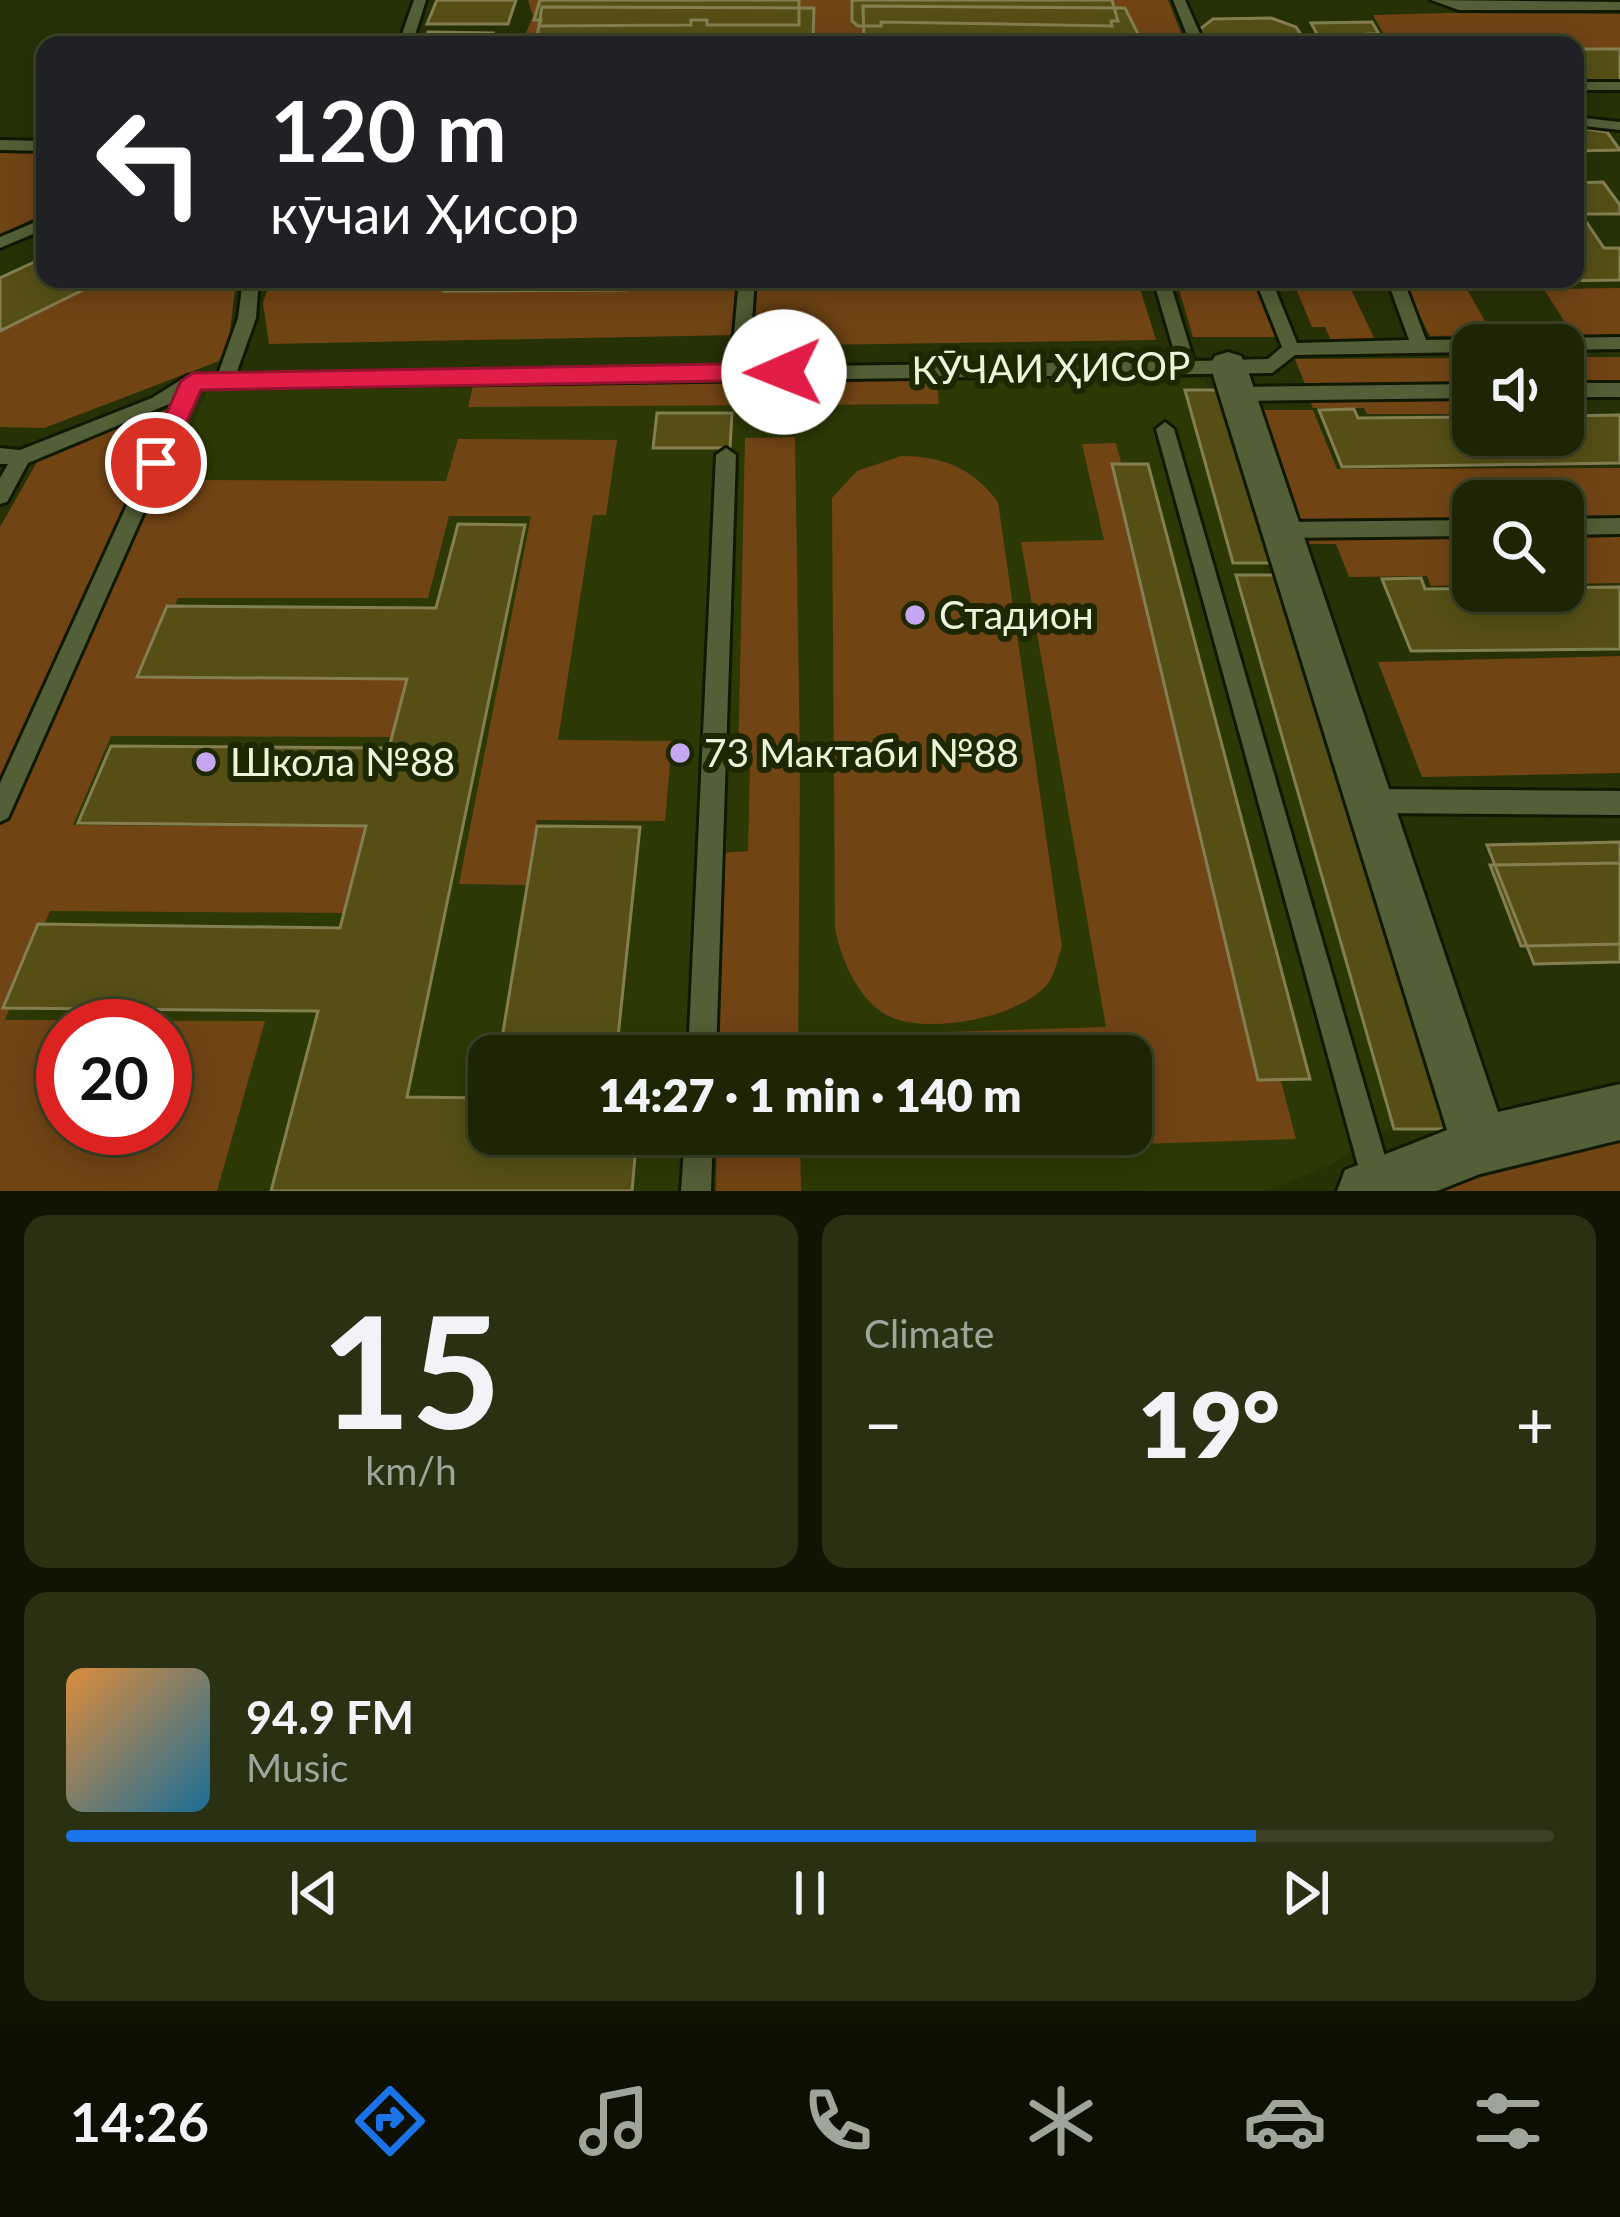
<!DOCTYPE html>
<meta charset="utf-8">
<style>
body{margin:0;font-family:Lato,sans-serif;background:#2a3113;color:#f1f3f6;height:100vh;display:flex;flex-direction:column;font-size:45px;white-space:nowrap}
*{box-sizing:border-box;margin:0}
p{font-size:39px;color:#a0a59a}
.icon{flex:none;width:66px;height:66px;fill:none;stroke:currentColor;stroke-width:2;stroke-linecap:round;stroke-linejoin:round}
.map{position:relative;height:1191px;overflow:hidden}
.sheet{display:flex;flex-direction:column;gap:24px;padding:24px;background:#101402;flex:1}
.sheet>*{flex:none}
.guide{position:absolute;left:36px;top:36px;width:1548px;height:252px;border-radius:24px;box-shadow:0 6px 30px #0003,0 0 0 3px #3b4226;background:#202124;color:#fff;overflow:hidden}
.tools{position:absolute;left:1452px;top:324px;display:grid;gap:24px}
.tools a{display:grid;place-items:center;width:132px;height:132px;border-radius:24px;background:#1d2504;box-shadow:0 6px 30px #0003,0 0 0 3px #3b4226;font-size:60px}
.speed{position:absolute;left:36px;top:999px;display:flex;gap:24px;font-size:60px;font-weight:700;text-align:center}
.speed>*{display:grid;place-content:center;width:156px;height:156px;border-radius:50%;background:#1d2504;box-shadow:0 6px 30px #0003,0 0 0 3px #3b4226;line-height:1}
.speed .limit{border:18px solid #d22;background:#fff;color:#111}
.pin{position:absolute;display:grid;place-items:center;width:102px;height:102px;color:#fff;margin:-51px;border:6px solid #fff;border-radius:50%;box-shadow:0 3px 12px #0007}
.me{position:absolute;width:132px;margin:-66px;rotate:269deg;stroke-linejoin:round;filter:drop-shadow(0 0 9px #0008)}
.turn{display:flex;align-items:center;gap:42px;height:252px;padding:0 36px;font-size:54px}
.turn .icon{width:156px;height:156px;stroke-width:2.5}
.turn b{display:block;font-size:84px;line-height:102px}
.big{font-size:90px;font-weight:800;line-height:1.1}
.sheet .widget{flex:1;display:flex;flex-direction:column;justify-content:center;gap:18px;min-width:0;padding:0 42px;border-radius:24px;background:#2a3113}
.sheet .dial{align-items:center;gap:0}
.dial b{font-size:156px;line-height:1}
.song{display:flex;align-items:center;gap:36px}
.cover{width:144px;height:144px;border-radius:18px;background:linear-gradient(135deg,hsl(30 70% 55%),hsl(200 70% 35%))}
.played{height:12px;border-radius:6px;background:linear-gradient(90deg,#1a73e8 80%,#3b4226 80%)}
.keys{display:flex;justify-content:space-around;direction:ltr}
.heat{display:flex;justify-content:space-between;align-items:center;font-size:66px;direction:ltr}
.sheet .tiles{flex:1;display:grid;gap:24px;grid-template-columns:1fr 1fr}
.widget:last-child{grid-column:span 2}
.trip{position:absolute;left:468px;top:1035px;width:684px;height:120px;border-radius:24px;background:#1d2504;box-shadow:0 6px 30px #0003,0 0 0 3px #3b4226;font-weight:800;line-height:120px;text-align:center}
.tabs{display:flex;height:192px;justify-content:space-around;align-items:center;background:#0c0f02;color:#a0a59a}
.tabs .icon{width:84px;height:84px}
.tabs .current{color:#1a73e8}
.tabs b{font-size:54px;color:#f1f3f6}
.map>svg:first-child{display:block}
.built{fill:#2d3904;fill-rule:evenodd}
.green{fill:#714414;fill-rule:evenodd}
.building{fill:#554f16;stroke:#847f51;stroke-width:3}
.lines{fill:none;stroke-linecap:round;stroke-linejoin:round}
.lane-casing{stroke:#111800;stroke-width:6}
.street-casing{stroke:#111800;stroke-width:6}
.lane{fill:#535f36;fill-rule:evenodd}
.street{fill:#535f36;fill-rule:evenodd}
.route{fill:#e11d48;stroke:#92132f;stroke-width:3}
.poi-dot{fill:#c5a7f1;stroke:#1d2700;stroke-width:4.5}
.labels{text-anchor:middle;stroke-width:12;stroke-linejoin:round;paint-order:stroke}
.street-label{font-size:39px;fill:#ecf4dc;stroke:#1d2700}
.poi-label{font-size:39px;fill:#ecf4dc;stroke:#1d2700;text-anchor:start}
</style>
<div class="map">
<svg width="1620" height="1191" viewBox="0 0 1620 1191">
<rect width="100%" height="100%" fill="#273106"/>
<!-- built -->
<path class="built" d="M1205,379l224,724 -99,62 -63,26h-1267v-353l213,-458zM63,1026h102v102h-102zM489,1056h642v78h-642z"/>
<!-- green -->
<path class="green" d="M528,0h640l18,45h-665l12,-29z
M1445,13l175,1v66h-45v-35h-185l-17,-30z
M0,152l45,2v59l-45,22z
M57,279h179l-9,79 -183,70 -44,-1v-120z
M271,279h469l-4,56 -467,9 -6,-41z
M753,279l385,3 18,58 -405,6z
M1176,279h81l22,58h-86z
M1292,279h54l29,61h-44l-6,-13h-13z
M1401,279h60l32,56 -63,1z
M1620,288v49h-46l-30,-48z
M1563,357h57v28l-57,1z
M1473,358v28l-167,1 -11,-28z
M936,374l3,30 -471,3 7,-30z
M1473,400v14h-106l-3,-6h-51l-3,-7z
M172,408l-172,391v-272l41,-72z
M1261,410h52l24,59 283,-1v115l-57,1v-83h-90v84l-42,1 -4,-10 -78,1 -13,-33h-29z
M795,437l5,326 -2,293h-79l3,-203 26,-2 2,-86 -12,-1 7,-326z
M458,439l159,1 -11,75h-13l-35,225 114,1 -7,80 -128,-1 -11,65 -67,-1 72,-368h-82l-21,82h-250l-29,68 268,2 -17,69 -289,-1 -38,89 296,2 -22,86 -297,-2 -45,109 260,1 -48,170h-217v-367l161,-344 285,1zM63,1026h102v102h-102z
M1116,443l180,696 -375,12 -2,-17h212v-78h-217l-2,-23 194,-6 -85,-485 83,-2 -22,-96z
M901,456c41,0 72,12 97,46l64,445c-4,10 -7,26 -13,35 -26,35 -116,52 -156,36 -33,-13 -52,-58 -58,-90l-3,-430 25,-27z
M1620,656v117l-198,4 -44,-115z
M717,1134h83l1,57h-85z
M1620,1140v51h-234l94,-46z"/>
<!-- building -->
<path class="building" d="M437,0h79l-8,24h-81z
M799,0v25h-92v-5h-16v5l-152,1 2,-6h-7l6,-20z
M852,0h260l6,21h-7l1,5 -231,-4v4h-23l-6,-5z
M863,6l262,2 17,34 -278,-2z
M542,7l272,1 -1,32 -276,-3z
M1271,18l25,9 12,18h-102l-6,-16 13,-10z
M1372,22l7,12h-10l7,11h-53l-12,-22z
M428,32h4l61,1 -4,12h-66z
M1575,49h45v34h-45z
M1575,127l32,5 13,18 -45,1z
M1603,182l17,23v9h-39l23,34h16v32l-76,1 31,-2v-96z
M45,257v22h60l-105,52v-53z
M447,279h180l-2,11 -181,1z
M1185,390h35l53,173h-40z
M1354,409l4,9 115,-1v18h90v-19l57,-1v48l-278,4 -23,-57z
M657,413h75l-2,35h-77z
M1112,464h36l162,615 -52,1z
M458,524l67,1 -118,572 82,1v36h148l-5,57h-361l47,-180 -315,-3 35,-84 302,4 26,-102 -288,-3 33,-77 278,2 18,-69 -270,-2 30,-71 269,2z
M1236,575h39l172,554h-53z
M1421,578l4,11 195,-2v62l-209,2 -29,-72z
M537,826l103,1 -24,229h-117z
M1620,842v120l-86,2 -47,-119z
M1620,863v81l-99,2 -31,-81z"/>
<g class="lines">
<defs>
<path id="lane" d="M414,0h12l-14,45h-14z
M1173,0h12l20,45h-14z
M1431,0l189,2v8h-161z
M1575,82h45v8h-45z
M1575,117l45,5v8l-45,-5z
M0,140l45,1v10l-45,-1z
M45,218v11l-45,19v-11z
M243,279h16l-3,39 -20,56 495,-7 8,-88h16l-6,88 428,-6 -24,-82h16l25,82 74,-2 14,-12 -27,-68h16l26,64 112,-3 -22,-61h16l23,61 194,-3v12l-57,1v-5h-90v7l-178,3 -23,18 -1073,15 -191,430 -8,4v-39l174,-381 -146,61 -21,39 -7,2v-26l8,-14h-8v-16l20,2 132,-52 35,-22 31,-2 20,-56z
M1563,383h57v14h-57z
M1473,384v14l-236,3 -9,-7 9,-7z
M1165,422l9,7 221,762h-30l-209,-762z
M726,448l10,7 -20,601h-28l28,-601z
M1620,518v16l-57,1v-16z
M1473,520v16l-192,2 -7,-2 -3,-6 3,-6 7,-2z
M1369,789l251,2v24l-251,-2 -8,-4 -4,-8 4,-8z
M685,1134h28l-2,57h-30z"/>
<path id="street" d="M1228,352l13,4 5,9 252,747 122,-28v56l-140,34 -43,17h-100l8,-21 102,-40 -237,-765 5,-9z"/>
</defs>
<!-- lane casing -->
<use href="#lane" class="lane-casing"/>
<!-- street casing -->
<use href="#street" class="street-casing"/>
<!-- lane -->
<use href="#lane" class="lane"/>
<!-- street -->
<use href="#street" class="street"/>
</g>
<!-- route -->
<path class="route" d="M784,363l12,9 -12,8 -583,10 -36,80 -9,2 -12,-9 37,-82 12,-8z"/>
<!-- markers -->
<g class="poi-dot">
<circle cx="915" cy="615" r="12"/>
<circle cx="680" cy="753" r="12"/>
<circle cx="206" cy="762" r="12"/>
</g>
<g class="labels">
<!-- street labels -->
<g class="street-label">
<text transform="translate(1051 368) rotate(-1)" y="14">КӮЧАИ ҲИСОР</text>
</g>
<!-- poi labels -->
<g class="poi-label">
<text x="939" y="629">Стадион</text>
<text x="704" y="767">73 Мактаби №88</text>
<text x="230" y="776">Школа №88</text>
</g>
</g>
</svg>
<div class="tools">
<a><svg class="icon" aria-label="sound" viewBox="0 0 24 24"><path d="M4 9h4l5-4v14l-5-4H4zM17 9q2 3 0 6"/></svg></a>
<a><svg class="icon" aria-label="search" viewBox="0 0 24 24"><circle cx="10" cy="10" r="6"/><path d="M15 15l6 6"/></svg></a>
</div>
<div class="speed"><div class="limit">20</div></div>
<div class="pin" style="left:156px;top:463px;background:#d93025"><svg class="icon" aria-label="arrive" viewBox="0 0 24 24"><path d="M6 21V4h12l-3 4 3 4H6"/></svg></div>
<svg class="me" style="left:784px;top:372px" viewBox="-20 -20 40 40"><circle r="19" fill="#fff"/><path d="M0-13L10 11 0 6-10 11z" fill="#e11d48"/></svg>
<div class="trip">14:27 · 1 min · 140 m</div>
<div class="guide">
<div class="turn"><svg class="icon" aria-label="left" viewBox="0 0 24 24"><path d="M17 20v-9H6M10 6l-5 5 5 5"/></svg><div><b>120 m</b>кӯчаи Ҳисор</div></div>
</div>
</div>
<section class="sheet">
<div class="tiles">
<div class="widget dial"><b>15</b><p>km/h</p></div>
<div class="widget"><p>Climate</p>
<div class="heat"><a>−</a><b class="big">19°</b><a>+</a></div>
</div>
<div class="widget">
<div class="song"><i class="cover"></i><div><b>94.9 FM</b><p>Music</p></div></div>
<div class="played"></div>
<div class="keys"><svg class="icon" aria-label="previous" viewBox="0 0 24 24"><path d="M18 5L8 12l10 7zM5 5v14"/></svg><svg class="icon" aria-label="pause" viewBox="0 0 24 24"><path d="M8 5v14M16 5v14"/></svg><svg class="icon" aria-label="next" viewBox="0 0 24 24"><path d="M6 5l10 7-10 7zM19 5v14"/></svg></div>
</div>
</div>
</section>
<nav class="tabs">
<b>14:26</b>
<svg class="icon current" aria-label="directions" viewBox="0 0 24 24"><path d="M12 3l9 9-9 9-9-9zM9 14v-3h6M13 9l2 2-2 2"/></svg>
<svg class="icon" aria-label="music" viewBox="0 0 24 24"><path d="M9 18V5l10-2v13"/><circle cx="6" cy="18" r="3"/><circle cx="16" cy="16" r="3"/></svg>
<svg class="icon" aria-label="phone" viewBox="0 0 24 24"><path d="M5 4h4l2 5-3 2q2 4 5 5l2-3 5 2v4C11 20 4 13 5 4z"/></svg>
<svg class="icon" aria-label="climate" viewBox="0 0 24 24"><path d="M12 3v18M4 7l16 10M4 17L20 7"/></svg>
<svg class="icon" aria-label="car" viewBox="0 0 24 24"><path d="M5 17H2v-5l4-1 3-4h7l3 4 3 1v5h-3M9 17h6M6 11h13"/><circle cx="7" cy="17" r="2"/><circle cx="17" cy="17" r="2"/></svg>
<svg class="icon" aria-label="filters" viewBox="0 0 24 24"><path d="M4 7h16M4 17h16"/><circle cx="9" cy="7" r="2"/><circle cx="15" cy="17" r="2"/></svg>
</nav>
